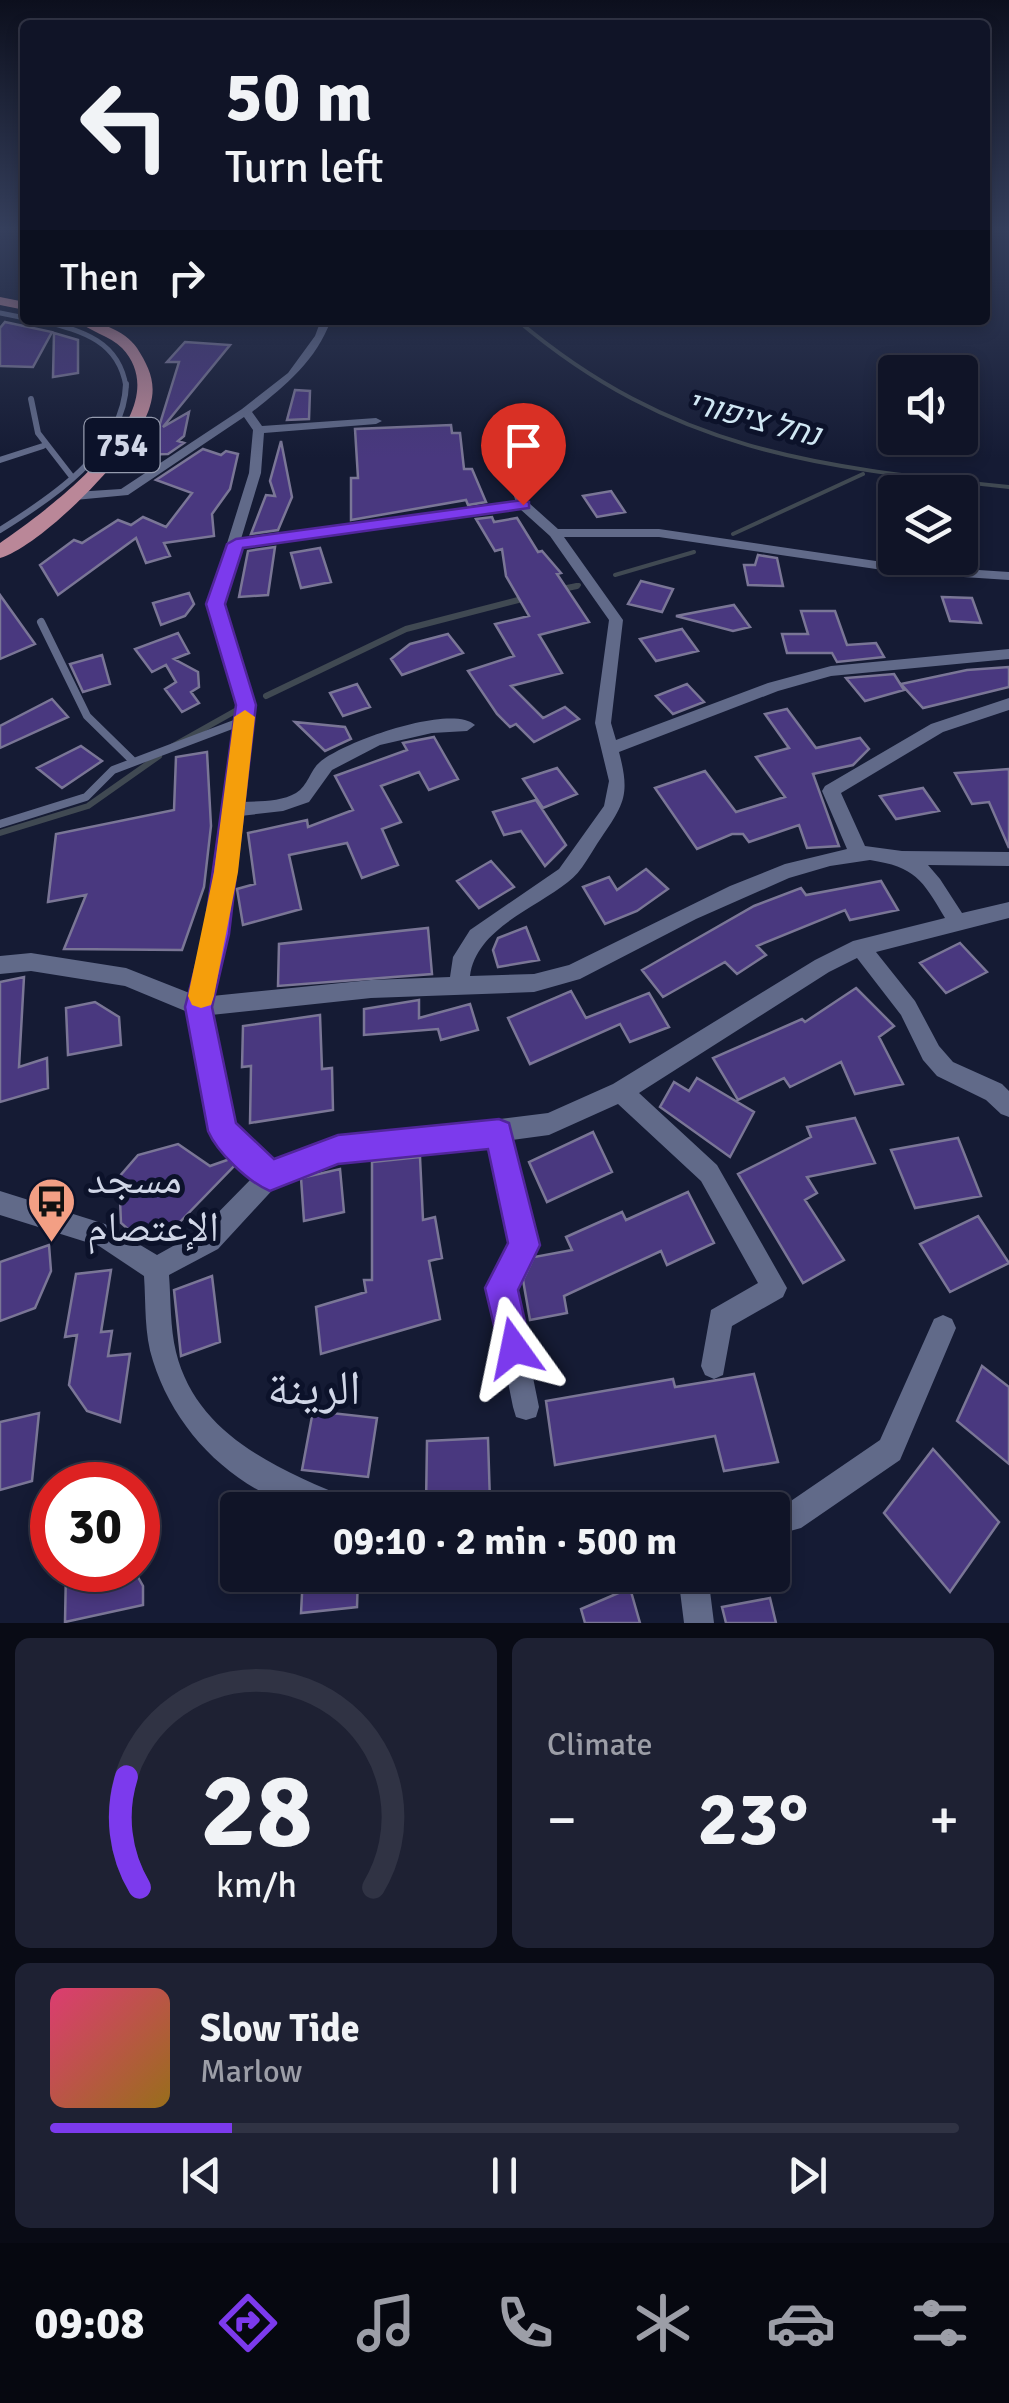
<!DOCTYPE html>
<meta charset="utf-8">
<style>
body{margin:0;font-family:Signika,"Noto Naskh Arabic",Heebo,sans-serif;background:#1e2133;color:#f1f3f6;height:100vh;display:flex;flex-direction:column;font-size:38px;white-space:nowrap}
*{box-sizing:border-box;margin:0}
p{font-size:32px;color:#9c9ea7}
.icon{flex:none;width:55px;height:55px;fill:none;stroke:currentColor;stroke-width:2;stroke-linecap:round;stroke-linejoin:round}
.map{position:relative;height:1623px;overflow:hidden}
.side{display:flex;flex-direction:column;gap:15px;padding:15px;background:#090b15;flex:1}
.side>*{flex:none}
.guide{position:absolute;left:20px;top:20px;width:970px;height:305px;border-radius:10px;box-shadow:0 5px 15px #0003,0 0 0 2px #303344;background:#101427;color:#f1f3f6;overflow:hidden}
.fabs{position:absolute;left:878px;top:355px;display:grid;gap:20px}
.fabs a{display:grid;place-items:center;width:100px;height:100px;border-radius:10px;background:#101427;box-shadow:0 5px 15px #0003,0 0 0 2px #303344;font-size:50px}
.speed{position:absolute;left:30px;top:1462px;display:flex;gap:20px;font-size:50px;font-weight:700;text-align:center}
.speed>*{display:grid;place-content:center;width:130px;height:130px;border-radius:50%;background:#101427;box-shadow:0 5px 15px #0003,0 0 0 2px #303344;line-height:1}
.speed .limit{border:15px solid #d22;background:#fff;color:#111}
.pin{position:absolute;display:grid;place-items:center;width:85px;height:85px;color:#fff;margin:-102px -42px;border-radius:50% 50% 50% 0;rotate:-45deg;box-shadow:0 0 10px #0007}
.pin .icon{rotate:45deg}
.me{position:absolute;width:110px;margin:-55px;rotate:348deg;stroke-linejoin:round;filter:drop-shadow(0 0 8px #0008)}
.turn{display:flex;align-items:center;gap:35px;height:210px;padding:0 40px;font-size:45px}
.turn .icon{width:130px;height:130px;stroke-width:2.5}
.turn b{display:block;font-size:70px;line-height:85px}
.then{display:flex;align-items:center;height:95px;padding:0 40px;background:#0003;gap:20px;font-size:38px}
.big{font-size:75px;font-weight:800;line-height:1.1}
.side .tile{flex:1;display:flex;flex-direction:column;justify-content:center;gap:15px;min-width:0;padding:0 35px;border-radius:15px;background:#1e2133}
.side .dial{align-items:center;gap:0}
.dial svg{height:260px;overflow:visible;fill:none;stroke:#303344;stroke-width:7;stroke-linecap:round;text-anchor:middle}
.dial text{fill:#f1f3f6;stroke:none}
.song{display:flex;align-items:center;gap:30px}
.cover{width:120px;height:120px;border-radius:15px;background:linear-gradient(135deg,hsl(340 70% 55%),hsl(40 70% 35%))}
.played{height:10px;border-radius:5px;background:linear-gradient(90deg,#7c3aed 20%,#303344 20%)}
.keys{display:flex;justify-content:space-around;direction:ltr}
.heat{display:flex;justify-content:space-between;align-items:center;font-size:55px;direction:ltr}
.side .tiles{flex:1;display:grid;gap:15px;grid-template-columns:1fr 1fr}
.tile:last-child{grid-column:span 2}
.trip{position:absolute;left:220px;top:1492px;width:570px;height:100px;border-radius:10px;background:#101427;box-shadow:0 5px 15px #0003,0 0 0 2px #303344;font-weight:800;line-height:100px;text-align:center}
.tab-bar{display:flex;height:160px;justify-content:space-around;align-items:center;background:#060810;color:#9c9ea7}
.tab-bar .icon{width:70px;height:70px}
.tab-bar .current{color:#7c3aed}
.tab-bar b{font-size:45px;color:#f1f3f6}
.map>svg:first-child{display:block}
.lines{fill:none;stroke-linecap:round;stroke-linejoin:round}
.stream-far1{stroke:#404952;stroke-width:4}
.stream{stroke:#404952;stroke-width:6}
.building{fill:#49387f;stroke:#7a7696;stroke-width:2.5}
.lane-far2{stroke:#616a89;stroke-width:5}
.lane-far1{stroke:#616a89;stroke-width:6}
.lane{stroke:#616a89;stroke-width:8}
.street{fill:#616a89;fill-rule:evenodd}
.primary{fill:#ba8798;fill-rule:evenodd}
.route{fill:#7c3aed;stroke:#51269a;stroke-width:2.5}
.slow{fill:#f59e0b}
.labels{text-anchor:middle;stroke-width:10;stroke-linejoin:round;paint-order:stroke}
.far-water-label{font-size:32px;font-style:italic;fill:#d0e7f3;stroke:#0c122a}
.shield{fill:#0c122a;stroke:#959bae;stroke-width:2.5}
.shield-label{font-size:32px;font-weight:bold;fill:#d0d6e7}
.near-poi-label{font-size:42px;fill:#d0d6e7;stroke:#0c122a;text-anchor:start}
.near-quarter-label{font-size:48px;fill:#d0d6e7;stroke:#0c122a}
</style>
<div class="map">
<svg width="1009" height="1623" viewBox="0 0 1009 1623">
<rect width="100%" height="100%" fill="#151b34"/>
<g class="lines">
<!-- stream-far1 -->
<path class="stream-far1" d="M517,320c155,131 298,147 492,167
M733,534l130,-60
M615,575l79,-23
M566,588l13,-3"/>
<!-- stream -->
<path class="stream" d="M562,589l15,-3
M266,696l140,-67 120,-31
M173,746l64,-36
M0,833l88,-27 71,-50"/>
</g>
<!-- building -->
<path class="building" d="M5,322l47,10 -19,35 -33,-1v-38z
M54,333l24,7v33l-25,4z
M185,342l45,3 -67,82 26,-15 -5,24 -6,5 6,2 -16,11 -30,1 20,-25 21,-68h-12z
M295,390l15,1 -1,28 -22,1z
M451,425l1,8h8l4,36h8l14,33 -18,3 -2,-5 -115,20v-42h7l-3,-49z
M281,441l11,56 -14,33 -27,4 15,-39 9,1 -5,-15z
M203,449l18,6 5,-4 12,3 -8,35 -18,25 2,22 -50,7 6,13 -24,7 -10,-25 -78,57 -18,-30 34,-25 8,3 36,-23 13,5 12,-8 23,10 26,-34 -36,-13z
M611,491l14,21 -28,5 -14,-21z
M492,517l2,5 23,-4 21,34 4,-1 19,22 -4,1 32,48 -50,13 23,38 -51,13 32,32 22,-11 14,12 -45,23 -18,-18 -6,3 -13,-13 -29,-43 46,-15 -19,-32 34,-8 -23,-40 -4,-27 -7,2 -19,-32z
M275,547l-7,48 -29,2 9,-46z
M320,548l11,34 -30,6 -10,-35z
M758,555l19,3 6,28 -35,-1 -4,-20h11z
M641,581l32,8 -11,23 -34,-8z
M189,593l5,11 -9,12 -24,9 -8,-22z
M0,595l35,49 -35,15z
M942,597l30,1 9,25 -31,-2z
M734,605l16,22 -17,4 -57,-15z
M801,611h34l12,34 29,-2 8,14 -47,5 -5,-9h-45l-5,-19h26z
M682,629l16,22 -42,10 -16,-22z
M178,633l11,20 -15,6 24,13 1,15 -8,5 8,11 -17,9 -17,-23 11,-7 -10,-17 -14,7 -17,-23z
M448,634l15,19 -61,22 -11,-16 19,-15z
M102,655l8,29 -27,8 -13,-28z
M1009,667v20l-86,21 -22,-24 66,-14z
M894,674l10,16 -39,11 -19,-23z
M357,684l13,23 -27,9 -13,-23z
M687,684l17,18 -31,12 -17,-18z
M52,699l16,18 -68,31v-22z
M787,709l29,39 44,-10 9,11 -16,16 -40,9 26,72 -32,2 -8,-23 -50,17 -6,-8h-11l-35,15 -42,-61 50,-17 31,41 49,-15 -29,-40 33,-9 -24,-34z
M295,722l50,5 6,12 -26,12z
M434,737l24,42 -29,11 -10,-18 -38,14 20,36 -19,7 16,36 -36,13 -15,-35 -58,12 12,54 -58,16 -6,-36 18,-5 -7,-51 59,-13 1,7 45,-17 -18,-34 72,-26 -4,-7z
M81,746l21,15 -40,27 -25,-20z
M207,752l4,74 -7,61 -22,63 -118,-1 22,-54 -38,7 8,-68 118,-24 2,-53z
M557,768l20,26 -34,14 -20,-29z
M1009,769v79l-20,-46 -17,2 -17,-31z
M923,788l16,23 -43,8 -16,-23z
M536,800l30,45 -21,21 -24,-35 -17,4 -11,-23z
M491,861l23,26 -35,21 -22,-27z
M646,869l22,20 -31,22 -32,13 -22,-37 26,-10 8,13z
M881,881l17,29 -48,10 -5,-10 -88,36 9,9 -29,19 -12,-12 -62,35 -21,-27 112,-64 47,-18 5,7z
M526,927l13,33 -41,7 -5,-17 5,-12z
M428,928l4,46 -154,12 1,-42z
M960,943l27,29 -41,21 -26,-30z
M24,977l-5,90 28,-9 1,30 -48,14v-120z
M856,988l38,38 -15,11 24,47 -48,10 -14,-32 -51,25 -6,-9 -46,22 -25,-42 89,-39 3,3z
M571,991l15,27 63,-25 20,34 -39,15 -10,-18 -90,40 -22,-46z
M419,1000v18l51,-14 8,26 -37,10 -3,-11 -74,6v-26z
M95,1002l24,15 2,28 -53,10 -2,-47z
M320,1015l2,54 10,-1 1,42 -83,13 1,-57 -9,1 1,-41z
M697,1078l57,34 -24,45 -70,-50 14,-25 15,9z
M855,1118l20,45 -68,14 10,16 -12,7 39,60 -41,23 -65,-109 73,-37 -4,-10z
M593,1132l19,40 -65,30 -18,-40z
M958,1138l23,58 -66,12 -24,-58z
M178,1144l32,22 20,-7 6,5 -60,62 -39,11 -16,-14 -2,-46 19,-22z
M420,1157l3,63 12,-3 7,41 -13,3 11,58 -119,35 -5,-47 50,-15 -2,-12h8v-118z
M340,1169l4,43 -40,9 -3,-43z
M688,1192l26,51 -47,22 -6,-14 -97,45 3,17 -37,7 -7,-40 11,-23 38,-7 -6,-13 56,-25 4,8z
M978,1216l31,47 -59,29 -30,-48z
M49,1245l2,26 -16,37 -35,13v-59z
M111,1270l-10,62 11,-1 -4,25 22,-2 -10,68 -33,-11 -18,-26 8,-50 -12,2 11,-63z
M212,1276l8,66 -39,14 -7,-66z
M982,1366l27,21v77l-52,-43z
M754,1374l24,88 -54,9 -9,-35 -160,29 -9,-64 127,-22 2,8z
M313,1411l64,7 -9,59 -66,-7z
M39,1413l-7,68 -32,9v-68z
M488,1438l2,64 -64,4 1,-65z
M933,1449l66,73 -49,70 -66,-79z
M66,1570h68l9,16v19l-78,17z
M303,1575h55l-1,32 -56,6z
M630,1588l10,35h-55l-4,-14z
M770,1598l6,25h-50l-4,-16z"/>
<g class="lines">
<!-- lane-far2 -->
<path class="lane-far2" d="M0,313l25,5
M40,320c41,11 79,20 86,67"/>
<!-- lane-far1 -->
<path class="lane-far1" d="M31,399l7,34 34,44
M0,460l43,-14
M0,530c50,-31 124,-79 126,-146"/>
<!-- lane -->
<path class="lane" d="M41,622l46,94 47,46
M0,824l86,-27 27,-27 132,-50"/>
<!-- street -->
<path class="street" d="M321,320h10c-15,41 -46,66 -79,92l10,14 114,-8 6,3 -6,3 -112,9 -3,40 -20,66 275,-37 -20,-57 6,-4 6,4 21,58 29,26h101l244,36 106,7v8l-106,-7 -244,-36h-95l59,83 -12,103 5,17 152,-57 63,-17 178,-17v10l-178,17 -53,15 -159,61c11,42 6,51 -18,86 -10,14 -19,34 -33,44 -34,27 -92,47 -98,94l64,-2 35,-9 161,-79 55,-22 62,-15 -25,-58 3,-5 106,-62 78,-26v12l-66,22 -102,61 24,53 37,5 107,1v14l-81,-1 12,14 22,34 47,-11v16l-133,34 39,49 24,45 14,16 49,22 7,7v26l-8,-3 -15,-14 -49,-24 -14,-16 -22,-45 -44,-57 -28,14 -190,121 78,72 70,123 -4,9 -51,29 -9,49 -9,4 -9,-4 -4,-9 10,-56 47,-27 -57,-102 -83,-77 -69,31 -37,5 24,105 -21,44 24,118 -3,10 -10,3 -10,-3 -3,-10 -24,-119 23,-44 -22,-101 -151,18 -34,11 -27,12 -60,65 -49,26c2,26 1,52 7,77 21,85 105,118 176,148l4,10c-16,0 -38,3 -54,-1 -71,-22 -127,-78 -149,-148 -9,-27 -7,-57 -9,-85l-45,-30 -99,-31v-24l105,33 52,31 43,-24 54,-55 -39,-37 -3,-8 -22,-118 -65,-27 -94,-15 -31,3v-18l31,-3 95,15 66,26 14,-59 32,-230 -30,-101 41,-131 4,-43 -9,-13 -116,78 -53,5 -6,-4 6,-4 46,-3 121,-80 46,-36 27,-37zM520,509l30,27 59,84 -14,103 14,58 -5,25 -45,63 -89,61 -17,27 -3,20 -79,3 -159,16 14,-61 14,-119 43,-5 26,-9 23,-32 48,-25 52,-12 35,-2 8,-6c-24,-22 -132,17 -155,37 -10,8 -12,24 -24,31 -15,9 -37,8 -54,9l12,-97 -32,-101 17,-56zM870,860c45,7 52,19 75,58l-92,23 -38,19 -202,124 -65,29 -209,26 -37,10 -29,14 -40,-38 -22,-110 160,-17 163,-6 46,-13 116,-60 93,-41 41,-12z
M943,1315l9,4 4,9 -56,132 -99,68 -29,8v-26h-6l19,-5 95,-65 54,-121z
M678,1575h30l6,48h-30z"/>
<!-- primary -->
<path class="primary" d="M0,297l25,5v8l-25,-5z
M76,320c20,0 49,10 61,28 12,19 20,35 13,58 -11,42 -108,140 -150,152v-15c46,-32 183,-130 122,-195 -12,-12 -33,-17 -46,-28z"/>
</g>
<!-- sky -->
<linearGradient id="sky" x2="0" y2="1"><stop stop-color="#0c0f1d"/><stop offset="0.5" stop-color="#353f5c"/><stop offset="1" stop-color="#353f5c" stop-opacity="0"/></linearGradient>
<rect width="1009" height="458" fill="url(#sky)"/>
<!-- route -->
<path class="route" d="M523,500l6,2v6l-286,40 -18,56 31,101 -27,229 -17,73 24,116 38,36 64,-24 161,-16 10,4 31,122 -22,45 13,58 -5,11 -12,5 -12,-5 -17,-71 23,-45 -20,-94 -150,15 -68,27c-22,-9 -53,-39 -62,-60l-23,-124 19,-73 32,-229 -30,-101 21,-60 9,-5z"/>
<!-- slow -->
<path class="slow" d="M245,710l10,7 -17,155 -24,124 -3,9 -10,3 -9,-3 -4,-9 26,-124 20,-155z"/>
<!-- icons -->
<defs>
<symbol id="bus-pin" viewBox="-11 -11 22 30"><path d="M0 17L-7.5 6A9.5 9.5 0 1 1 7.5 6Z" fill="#f39f84" stroke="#0c122a"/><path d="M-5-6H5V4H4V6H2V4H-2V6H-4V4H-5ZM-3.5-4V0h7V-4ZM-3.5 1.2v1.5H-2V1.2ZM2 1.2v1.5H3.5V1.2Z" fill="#111"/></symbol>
</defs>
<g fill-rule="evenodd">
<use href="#bus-pin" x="24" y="1174" width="55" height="75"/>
</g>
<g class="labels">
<!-- far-water labels -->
<g class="far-water-label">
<text transform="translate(754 418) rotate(15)" y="11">נחל ציפורי</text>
</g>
<!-- shield labels -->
<rect class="shield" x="84.5" y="418" width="75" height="54" rx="8"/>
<g class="shield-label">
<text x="122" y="456">754</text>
</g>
<!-- near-poi labels -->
<g class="near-poi-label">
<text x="87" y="1193">مسجد<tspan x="87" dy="48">الإعتصام</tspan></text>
</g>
<!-- near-quarter labels -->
<g class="near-quarter-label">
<text x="314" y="1404">الرينة</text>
</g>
</g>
</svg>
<div class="fabs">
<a><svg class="icon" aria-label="sound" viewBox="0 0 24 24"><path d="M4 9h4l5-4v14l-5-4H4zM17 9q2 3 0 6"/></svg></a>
<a><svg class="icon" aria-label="layers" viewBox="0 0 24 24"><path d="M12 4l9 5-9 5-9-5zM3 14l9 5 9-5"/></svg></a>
</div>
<div class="speed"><div class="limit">30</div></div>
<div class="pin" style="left:523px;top:505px;background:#d93025"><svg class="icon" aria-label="arrive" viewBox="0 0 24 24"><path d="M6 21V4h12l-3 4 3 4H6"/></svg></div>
<svg class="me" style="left:514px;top:1348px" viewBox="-20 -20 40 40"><path d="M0-17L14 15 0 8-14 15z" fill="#7c3aed" stroke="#fff" stroke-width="4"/></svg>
<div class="trip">09:10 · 2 min · 500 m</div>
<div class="guide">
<div class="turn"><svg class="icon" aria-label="left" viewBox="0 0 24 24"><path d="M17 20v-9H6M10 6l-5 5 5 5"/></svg><div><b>50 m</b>Turn left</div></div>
<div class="then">Then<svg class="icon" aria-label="right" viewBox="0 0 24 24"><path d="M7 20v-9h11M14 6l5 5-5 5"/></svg></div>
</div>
</div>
<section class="side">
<div class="tiles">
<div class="tile dial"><svg viewBox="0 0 100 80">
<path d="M14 69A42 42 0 1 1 86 69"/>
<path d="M14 69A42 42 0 0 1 10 35" stroke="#7c3aed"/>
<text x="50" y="56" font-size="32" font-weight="700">28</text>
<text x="50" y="72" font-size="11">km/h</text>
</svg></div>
<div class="tile"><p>Climate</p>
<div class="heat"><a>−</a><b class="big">23°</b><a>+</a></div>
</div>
<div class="tile">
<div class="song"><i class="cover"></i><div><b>Slow Tide</b><p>Marlow</p></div></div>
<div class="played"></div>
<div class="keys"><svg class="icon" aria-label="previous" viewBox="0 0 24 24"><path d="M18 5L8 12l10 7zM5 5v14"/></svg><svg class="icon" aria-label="pause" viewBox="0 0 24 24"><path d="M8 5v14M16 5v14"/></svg><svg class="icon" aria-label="next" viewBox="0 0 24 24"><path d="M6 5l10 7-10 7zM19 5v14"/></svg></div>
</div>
</div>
</section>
<nav class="tab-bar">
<b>09:08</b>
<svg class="icon current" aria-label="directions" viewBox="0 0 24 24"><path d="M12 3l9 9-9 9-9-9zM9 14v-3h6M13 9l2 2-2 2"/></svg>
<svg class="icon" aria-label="music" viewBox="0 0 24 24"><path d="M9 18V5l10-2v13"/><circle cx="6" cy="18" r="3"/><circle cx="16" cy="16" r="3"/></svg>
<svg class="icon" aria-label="phone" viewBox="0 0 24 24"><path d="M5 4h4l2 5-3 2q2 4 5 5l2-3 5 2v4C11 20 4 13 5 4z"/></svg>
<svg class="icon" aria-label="climate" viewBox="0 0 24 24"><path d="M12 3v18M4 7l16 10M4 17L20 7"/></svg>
<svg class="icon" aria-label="car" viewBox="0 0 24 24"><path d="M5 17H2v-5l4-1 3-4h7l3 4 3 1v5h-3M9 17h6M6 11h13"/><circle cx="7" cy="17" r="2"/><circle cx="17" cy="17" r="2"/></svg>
<svg class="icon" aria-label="filters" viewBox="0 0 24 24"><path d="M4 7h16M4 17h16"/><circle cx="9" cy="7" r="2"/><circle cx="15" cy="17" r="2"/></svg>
</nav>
